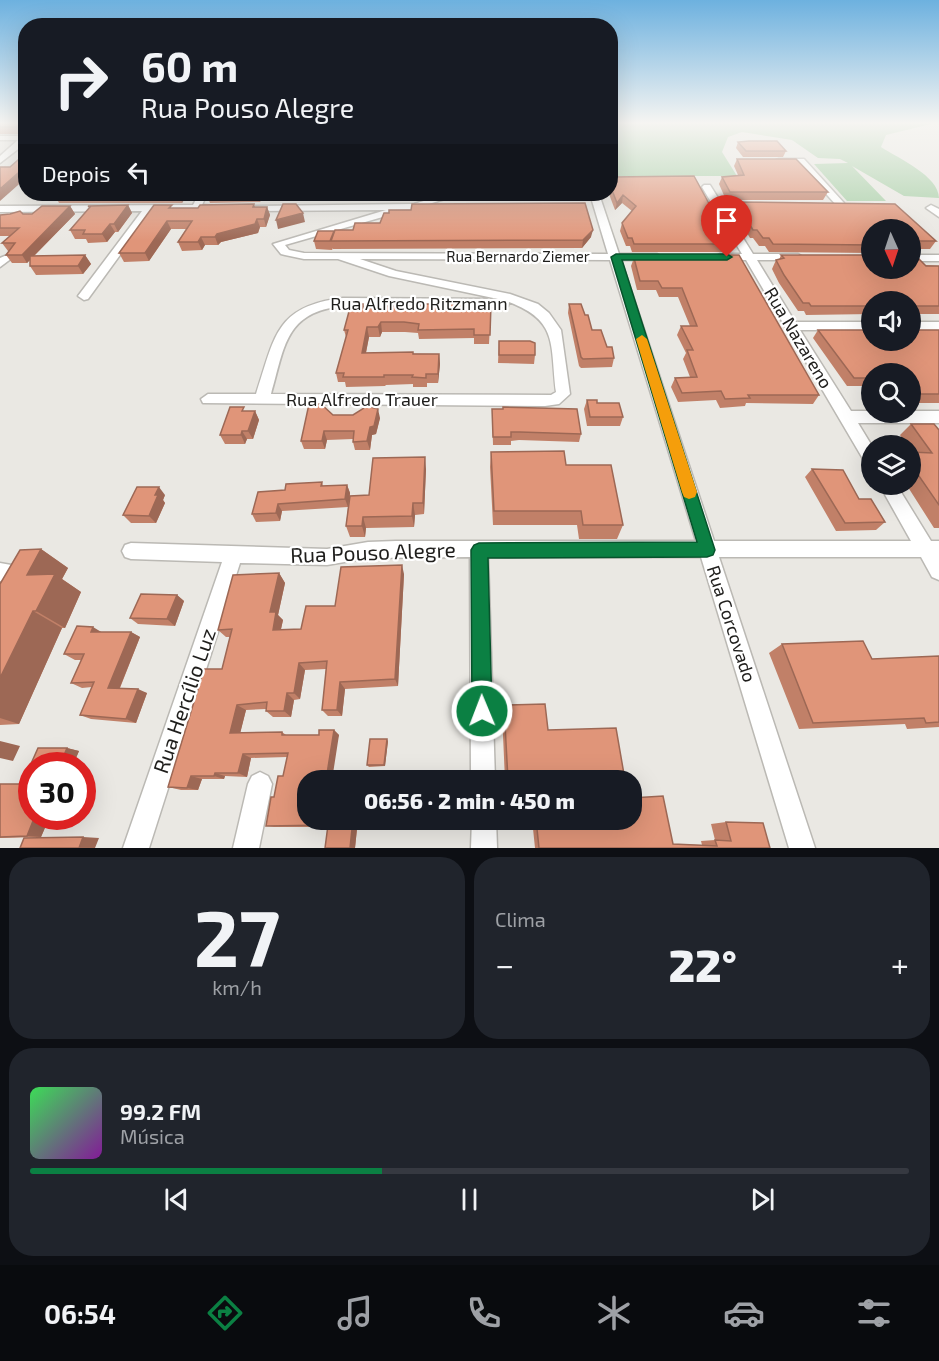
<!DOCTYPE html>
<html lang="pt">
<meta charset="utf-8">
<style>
body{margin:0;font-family:"Exo 2",sans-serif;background:#20242c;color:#f1f3f6;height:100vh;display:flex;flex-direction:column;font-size:22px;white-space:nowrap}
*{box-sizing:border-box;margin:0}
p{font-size:20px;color:#9ea1a6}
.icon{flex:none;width:33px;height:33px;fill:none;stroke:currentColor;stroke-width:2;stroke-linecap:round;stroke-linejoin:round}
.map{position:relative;height:848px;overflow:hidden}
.drawer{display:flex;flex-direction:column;gap:9px;padding:9px;background:#0d0f14;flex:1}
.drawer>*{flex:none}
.top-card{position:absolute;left:18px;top:18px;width:600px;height:183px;border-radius:24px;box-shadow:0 6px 24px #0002;background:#171b24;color:#f1f3f6;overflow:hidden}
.needle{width:39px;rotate:177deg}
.buttons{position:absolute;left:861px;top:219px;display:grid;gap:12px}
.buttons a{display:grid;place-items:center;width:60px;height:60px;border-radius:50%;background:#171b24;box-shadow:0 6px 24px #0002;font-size:30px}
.speed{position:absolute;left:18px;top:752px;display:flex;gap:12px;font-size:30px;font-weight:700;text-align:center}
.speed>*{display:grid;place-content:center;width:78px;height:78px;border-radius:50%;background:#171b24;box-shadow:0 6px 24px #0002;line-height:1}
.speed .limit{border:9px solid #d22;background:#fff;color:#111}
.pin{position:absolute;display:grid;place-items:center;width:51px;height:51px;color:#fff;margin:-62px -26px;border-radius:50% 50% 50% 0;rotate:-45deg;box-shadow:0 0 6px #0007}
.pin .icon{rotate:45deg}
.me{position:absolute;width:66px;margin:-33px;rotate:359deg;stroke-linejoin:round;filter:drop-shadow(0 0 4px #0008)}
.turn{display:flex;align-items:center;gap:21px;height:126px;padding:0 24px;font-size:27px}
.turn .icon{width:78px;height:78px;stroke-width:2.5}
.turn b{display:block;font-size:42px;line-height:51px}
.then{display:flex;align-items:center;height:57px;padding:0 24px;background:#0003;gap:12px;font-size:22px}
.big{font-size:45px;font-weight:800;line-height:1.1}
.drawer .card{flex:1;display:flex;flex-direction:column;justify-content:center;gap:9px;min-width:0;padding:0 21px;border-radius:24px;background:#20242c}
.drawer .dial{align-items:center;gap:0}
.dial b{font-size:78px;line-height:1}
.song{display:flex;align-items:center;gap:18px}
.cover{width:72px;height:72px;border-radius:9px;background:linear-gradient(135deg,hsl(130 70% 55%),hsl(290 70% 35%))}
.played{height:6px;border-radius:3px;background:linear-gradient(90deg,#0b8043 40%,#363941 40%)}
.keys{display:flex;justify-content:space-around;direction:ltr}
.heat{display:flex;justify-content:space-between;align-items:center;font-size:33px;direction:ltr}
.drawer .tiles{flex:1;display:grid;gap:9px;grid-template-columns:1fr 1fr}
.card:last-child{grid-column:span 2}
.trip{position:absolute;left:297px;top:770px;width:345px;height:60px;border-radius:24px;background:#171b24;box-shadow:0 6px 24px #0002;font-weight:800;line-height:60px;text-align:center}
.menu{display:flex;height:96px;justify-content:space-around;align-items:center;background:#090b0e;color:#9ea1a6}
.menu .icon{width:42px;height:42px}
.menu .on{color:#0b8043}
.menu b{font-size:27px;color:#f1f3f6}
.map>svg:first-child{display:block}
.green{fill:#a8cfa7}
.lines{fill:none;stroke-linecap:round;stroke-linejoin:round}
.minor-casing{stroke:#bbb9b4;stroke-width:3}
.minor{fill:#fff;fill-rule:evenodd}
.wall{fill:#c18068}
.shaded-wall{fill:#9d6855}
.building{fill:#e09579;stroke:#9d6855;stroke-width:1.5}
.route{fill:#0b8043;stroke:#07532c;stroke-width:1.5}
.slow{fill:#f59e0b}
.labels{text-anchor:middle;stroke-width:4.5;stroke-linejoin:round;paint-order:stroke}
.far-street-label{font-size:15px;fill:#1f1e1c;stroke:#fff}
.street-label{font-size:18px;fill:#1f1e1c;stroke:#fff}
.near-street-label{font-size:21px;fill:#1f1e1c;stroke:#fff}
</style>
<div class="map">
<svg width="939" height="848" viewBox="0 0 939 848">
<rect width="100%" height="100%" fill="#eae8e3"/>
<!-- green -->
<path class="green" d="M610,122h329l-53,13 -5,12c17,11 58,29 58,51l-35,-2 -52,-30 34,35h-39l-33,-37 34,-1 -8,-4 -22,-1 -26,-18 -50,-8 -14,5 -6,15 15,24h-126z"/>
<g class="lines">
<defs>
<path id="minor" d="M0,136h26v7l-26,20v-7l18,-16h-18z
M779,159h25l40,44v4h-6l-39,-43h-23v-4z
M704,185h6l43,69h45l5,3 -5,3h-41l38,62h77v8h-72l51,81h88v12h-81l14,23v19l-6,-1 -120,-204h-26l-5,-3 5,-3h22l-40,-67z
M199,194h8l-5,11 13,1v4l-63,1 -64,88 -4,1 -6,-4 64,-85 -142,1v-6l193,-1z
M446,194h14l-31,10 5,1v4l-40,1 -1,4 -108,31 4,5 15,3 304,1 -18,-60h9l20,60h38l5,3 -5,3h-36l93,281h197l-32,-57h17l35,57h8v39l-7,-3 -11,-20h-202l96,291h-26l-88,-291h-213l7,223h-24l-1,-223 -102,1 -41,7 -87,-2 -91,285h-26l99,-286 -91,-3 -6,-2 -3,-6 3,-6 6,-2 196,6 41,-7 28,-1h300l-86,-281 -250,-1 36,12 114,23 28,10 11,9 12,17 9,64 -11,10 -14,2 -342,-3 -2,-4 7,-5h48c19,-57 19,-88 87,-96l155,1 -109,-23 -51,-17h-34l-19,-4 -4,-1 -8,-10 113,-34 -138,1 -5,-3 2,-2 169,-2zM509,302c50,19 41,43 47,90l-5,3 -280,-1c14,-48 14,-82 72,-88l161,1 4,-1z
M931,205l8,4v8l-13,-9z
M7,255l5,3 -12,9v-9z
M910,255h29v6h-29z
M910,322h29v8h-29z
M0,563l17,3 9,13 -19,41 -7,3v-30l6,-12h-6z
M260,772l8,4 4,8 -13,64h-26l15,-64 4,-8z
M472,819h24l1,29h-26z"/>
</defs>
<!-- minor casing -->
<use href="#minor" class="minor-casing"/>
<!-- minor -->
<use href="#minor" class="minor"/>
</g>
<!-- wall -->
<path class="wall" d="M0,122h26v7l-6,5h-20z
M738,142l48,9 -3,6h-40l-7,-9z
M737,159l91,33 -5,8h-97l-7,-16 3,-7 16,-2 -4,-9z
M610,177l121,67 -3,8h-96l-2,-6h-4l-6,-15 2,-8 10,-12 -10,-8 -7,7 -6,-16h1z
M41,194h147l-6,9h-123l-2,-4 -13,-1z
M263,194l-3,8 -50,1 -3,-8z
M289,194h113l-15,6 -96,1z
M483,194h99l-2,6h-96z
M736,202l159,2 41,37 -6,8h-20v-19h-38v23l-103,-1 -4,-6h-6l-6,-8h-3l-17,-28z
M254,204l1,3h12l3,8 -4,12h-6l-2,6 -37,9 -3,3h-13l-3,5 -20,1 -4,-9 8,-13h-15l-22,32 -25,1 -5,-9 54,-45h25z
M128,205l4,8 -14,19h-3l-8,10 -19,1 -2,-4h-11l-5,-9 19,-22 -1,-2z
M70,206l5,8 -41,42 51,-1 6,9 -8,10 -47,1 -6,-9v-6l-3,3h-15l-6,-8 3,-4h-1l-6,-8 8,-7h-10v-21l32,-1z
M591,237l-9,11 -249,1v-1l-1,2 -16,-1 -2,-8z
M638,255l181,140 -6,9 -67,-1 -1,3 -25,2 -4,-8 -38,2 -7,-15 4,-9 15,-1 -7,-18 3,-6 -9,-18 4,-9h9l-12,-29h-19l-3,-7h-19l-6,-24 3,-8h4z
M781,255l158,11v48h-29v-12h-38v12l-66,1 -2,-4h-6l-19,-28 -7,-14 4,-9h3z
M491,304l-2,40h-15v-6l-55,1 -1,-6 -13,-1h-23l-2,5h-11l-3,16 73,1 1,10 -2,19h-11v4h-14v-3l-27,1 -1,1 -39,1 -1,-5h-7l-2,-9 10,-36 -2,-7 20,-22h22z
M569,304l38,43 7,11 -2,9 -31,1 -2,-2 -11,-53z
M818,330h121v73h-29v-29h-38v12h-25l-34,-48z
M499,341l36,14 -1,9 -36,-1z
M587,400l10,3 26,14 -3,9h-33l-3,-17z
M492,409l89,25 -2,8 -60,-2 -8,1v4h-18z
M246,411h9l4,9 -6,19h-6l-2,5h-20l-5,-9z
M333,415l47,3 -4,16 -4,1 -2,15h-15l-2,-8v-3l-26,1 -2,9h-21l-3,-8z
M911,424l28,6v98h-5l-28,-44h4v-21l2,-11 -2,-2v-4h-3l-7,-11z
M491,452l75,13 57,60 -6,14h-38l-2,-14h-84l-3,-58z
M426,469l-2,45 -9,1 -1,12 -48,1 -1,9h-15l-4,-11 2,-19 -66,4 -2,10 -24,1 -4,-8 33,-24 37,-8 1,4 24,-1 3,8v3l19,-1z
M812,469l47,30 26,23 -9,8 -40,1 -31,-54z
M165,495l-2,5 2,3 -9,20h-25l-8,-8z
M41,549l27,19 -6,11 19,13 -16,36h-3l-43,96 -19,1v-141z
M279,573l6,10 -7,32 5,5 -2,9h20l34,-23 69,-32 -6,112 -53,3 -3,27h-14l-6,-6 4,-41 -21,1 -5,29 -6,1 -3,17h-18l-7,-6v-2l-20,1 -6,23 42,-1 4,3h33l15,-5 5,5 -31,84h50l-3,29 -27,-21h-54l-8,-1 8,-29 9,-21 4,-19 -36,1 -4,19 -22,-1 -1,3h-22l-4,11h-17l-13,-3 54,-118 8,-32h-4l-8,-7z
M177,595l7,6 -9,25 -37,-2 -8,-6z
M102,632h29l9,5 -20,51 27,5 -11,30 -45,-4 -11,-4 12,-28 -10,1 -11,-5 10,-23h-6l-11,-6z
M782,644l90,15 67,-3v71l-32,2 -2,-5 -106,5 -30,-76z
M504,705l44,25 77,50h-120l-3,-67z
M388,741l-3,25 -16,1 -2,-2z
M38,748h29l12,3 -6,14h-41v51h18l-9,21 -41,1v-54h22z
M532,819h100l41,25 29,1 -1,-4 14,-1 -4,-16 15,-2 44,26h-235z"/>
<!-- shaded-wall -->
<path class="shaded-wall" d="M22,122h2l2,3v4l-6,5 -5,-7z
M26,166v12l-26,23v-12z
M180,194h8l-6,9 -3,-8z
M258,194h5l-3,8z
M386,194h16l-15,6z
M623,195l-1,8 -7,7 2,-7z
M128,205l4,8 -14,19 -4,-8z
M70,206l5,8 -48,49 -5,-8z
M267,207l3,8 -4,12 -2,-8z
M303,213l2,9 -27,7 -2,-9z
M257,219l3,8 -2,6 -37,9 -3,3 -3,-8 2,-3z
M167,221l4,8 -22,32 -4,-8z
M110,224l5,8 -8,10 -5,-8z
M593,230l-2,7 -9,11 1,-8z
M201,237l4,8 -3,5 -4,-8z
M85,255l6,9 -8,10 -5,-8z
M381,322l1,10 -2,5 -2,-10z
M367,327l2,10 -5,25 -2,-9z
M439,354l1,10 -2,19v-9z
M378,409l2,9 -4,16 -4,1 -2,15 -3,-9 3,-14z
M255,411l4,9 -6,19 -5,-8z
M242,431l5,8 -2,5 -4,-9z
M324,431l3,9 -2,9 -3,-8z
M425,457l1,12 -2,45 -1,-11z
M347,485l3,8 -2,14 -3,-8z
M159,487l6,8 -2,5 2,3 -9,20 -7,-7 6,-21z
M413,503l2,12 -1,12 -2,-11z
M278,504l4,7 -2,10 -4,-8z
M363,517l3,11 -1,9 -3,-11z
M41,549l27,19 -6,11 19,13 -16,36 -29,-17 -9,-36z
M402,565l2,9 -6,112 -3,-7z
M279,573l6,10 -7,32 5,5 -4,18 -6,-8 -3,-18z
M177,595l7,6 -9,25 -8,-7z
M33,611l29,17 -43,96 -19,-6v-40z
M93,627l10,6 -12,-1z
M131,632l9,5 -22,55 -10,-4z
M299,663l6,7 -5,29 -6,-6z
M340,682l5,7 -3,27 -5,-6z
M138,689l9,4 -11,30 -10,-4z
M287,693l7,7 -3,17 -7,-6z
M237,705l9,5 -7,28 -9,-5z
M334,730l5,5 -7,45h-6z
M387,739l1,2 -3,25 -1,-1z
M0,741l20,5 -7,15 -13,-3z
M67,748l12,3 -6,14h-13z
M243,754l8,4 -4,19 -9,-4z
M215,773l10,3 -1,3 -10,-3z
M191,776l11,3 -4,11 -11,-2z
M35,816h15l-9,21 -14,-1z
M353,819h5l-3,29h-5z
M83,837l16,1 -4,10h-16z"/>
<!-- building -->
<path class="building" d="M0,122h22l-7,5h-15z
M749,141h28l9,10h-40l-8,-9z
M26,153v13l-26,23v-22h10z
M737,159h59l32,33h-98l-8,-15 22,-2z
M694,176l37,68h-97l-2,-6h-4l-6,-15 14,-17 -13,-11 -6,8 -7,-18v-8z
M57,194h123l-1,1 -124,1z
M207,194h51l-51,1z
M736,202l159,2 41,37h-26v-11h-38v15l-99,-1 -4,-6h-6l-6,-8h-4z
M585,203l8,27 -10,10 -252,1 4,-11h18l2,-7h25l4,-10h5v-3h22l1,-6z
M254,204l-1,3h14l-3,12h-7l-2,5 -38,10 -2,3h-14l-3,5h-20l14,-21h-25l-22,32h-26l35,-48h18l-3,3h29l2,-3z
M283,204h13l7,9 -27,7z
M128,205l-14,19h-4l-8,10h-19l2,-4h-15l20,-23 -2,-1z
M42,206h28l-48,49h-16l9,-12h-13l17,-15h-19v-13l10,-1 10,-3 3,3h9z
M318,231h16l-4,10h-16z
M910,250l16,16h13v40h-29v-4h-38v4h-61l-2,-3h-6l-19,-28 -8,-15 8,-2 -3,-3h91v13h38z
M85,255l-7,11h-48v-10z
M638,255h101l80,140h-71l2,3 -25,1 -4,-8 -39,2 -7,-15 22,-1 -10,-27h6l-12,-24h16l-15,-38h-20l-4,-7h-18l-6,-23h5z
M351,304h12v4h23l1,-2h33v-2h71l-1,31h-16v-6l-56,1 1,-6 -15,-2h-23l-3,5h-11l-5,26 51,-1v2h26l-1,20h-12v4l-14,-1 1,-2h-29v2h-41l1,-4h-8l12,-43h-4z
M569,304h12l4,11h3l4,15h9l6,17h5l2,11 -31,1 -2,-2z
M818,330h54v10h38v-10h29v64h-29v-20h-38v4h-18z
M499,341h31l5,2v12h-36z
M587,400h10v3h22l4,14h-33z
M309,404h12l12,11h20l14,-9 11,3 -4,17 -4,1 -3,14 -14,1 1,-11h-30l-2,10h-21z
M230,407h14l-2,4h13l-7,20h-6l-1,4h-21z
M503,407l74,2 4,25 -61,-2h-9v5h-18l-1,-28h11z
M911,424h23l5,6v75l-29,-42v-11l22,1z
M564,451l2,14h45l12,60h-40l-2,-14h-87l-3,-59z
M425,457l-2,46h-10l-1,13 -49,1 -1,9h-16l4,-30 19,-1 4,-37z
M812,469l31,1 16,29h12l14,23 -40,1z
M322,482l-1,4 26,-1 -2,14 -67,5 -2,9 -24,1 6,-22 27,-2 1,-6z
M137,487h22l-4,8h3l-9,21 -26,-1z
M41,549l-14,26 28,-1 -19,37h-3l-33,67v-94l20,-34z
M402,565l-7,114 -55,3 -3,28h-15l5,-49 -28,2 -5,30h-7l-3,18h-18l1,-9 -30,3 -7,28 52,-1v3h37v-5h15l-8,50h-18v39h45l-3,29h-25l3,-23 -62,1 5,-29h3l4,-21h5l5,-23 -45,1 -5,19h-23l-1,3h-23l-4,12 -19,-1 36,-118h18l10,-40 -14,1 15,-55 46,-2 -9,39h6l-3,18 28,-1 5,-23h29l6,-39z
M141,594l36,1 -10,24 -37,-1z
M77,626l16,1 -2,5h40l-23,56 30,1 -12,30 -46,-4 14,-33 -23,1 13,-29h-20z
M863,641l9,18 67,-3v66l-13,1 -2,-5 -111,5 -31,-79z
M545,704l3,26 68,-2 9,52h-117l-4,-75z
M370,739h17l-3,26h-17z
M38,748h29l-7,17h-28v51h3l-8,20 -27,1v-53h22z
M663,796l10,48 44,2 -2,-6 16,1 -5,-19 37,1 7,25h-231l-3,-29h96v-21z
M83,837l-4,11h-59l4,-10z"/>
<!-- sky -->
<linearGradient id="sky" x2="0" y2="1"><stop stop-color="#6db1df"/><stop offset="0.51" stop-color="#f6f5f2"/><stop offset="1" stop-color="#f6f5f2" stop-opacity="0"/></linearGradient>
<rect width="939" height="241" fill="url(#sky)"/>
<!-- route -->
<path class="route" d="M616,254h111l5,3 -5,3h-105l93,290 -2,5 -6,2 -219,1 4,153 -3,7 -7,3 -7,-3 -3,-7 -1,-161 3,-5 5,-2 218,-1 -86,-285z"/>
<!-- slow -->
<path class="slow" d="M642,335l5,4 50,153 -2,5 -6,2 -5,-2 -2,-5 -46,-153z"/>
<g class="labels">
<!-- far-street labels -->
<g class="far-street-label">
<text x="518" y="262">Rua Bernardo Ziemer</text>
</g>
<!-- street labels -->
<g class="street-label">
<text x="419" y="310">Rua Alfredo Ritzmann</text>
<text transform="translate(798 338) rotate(59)" y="6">Rua Nazareno</text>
<text x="362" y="406">Rua Alfredo Trauer</text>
<text transform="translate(731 624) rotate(72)" y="6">Rua Corcovado</text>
</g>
<!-- near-street labels -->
<g class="near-street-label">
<text transform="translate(373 553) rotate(-2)" y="7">Rua Pouso Alegre</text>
<text transform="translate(185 701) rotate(-71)" y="7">Rua Hercílio Luz</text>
</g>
</g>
</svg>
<div class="buttons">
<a><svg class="needle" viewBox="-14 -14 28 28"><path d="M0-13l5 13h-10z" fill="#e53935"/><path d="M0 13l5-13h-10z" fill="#9ea1a6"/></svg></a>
<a><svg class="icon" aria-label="sound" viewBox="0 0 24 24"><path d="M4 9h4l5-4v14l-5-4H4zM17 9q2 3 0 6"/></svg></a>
<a><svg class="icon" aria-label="search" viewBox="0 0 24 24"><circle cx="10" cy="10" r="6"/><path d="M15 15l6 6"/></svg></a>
<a><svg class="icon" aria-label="layers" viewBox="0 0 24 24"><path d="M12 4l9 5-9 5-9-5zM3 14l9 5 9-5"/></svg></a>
</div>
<div class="speed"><div class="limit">30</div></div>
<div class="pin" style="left:727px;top:257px;background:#d93025"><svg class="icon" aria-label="arrive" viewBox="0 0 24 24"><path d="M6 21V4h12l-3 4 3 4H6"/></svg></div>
<svg class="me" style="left:482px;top:711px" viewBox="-20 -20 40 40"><circle r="17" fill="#0b8043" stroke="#fff" stroke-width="3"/><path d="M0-11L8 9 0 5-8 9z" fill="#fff"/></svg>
<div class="trip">06:56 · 2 min · 450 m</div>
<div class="top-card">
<div class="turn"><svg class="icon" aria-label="right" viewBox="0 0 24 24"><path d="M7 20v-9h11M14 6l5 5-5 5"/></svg><div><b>60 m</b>Rua Pouso Alegre</div></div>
<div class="then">Depois<svg class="icon" aria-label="left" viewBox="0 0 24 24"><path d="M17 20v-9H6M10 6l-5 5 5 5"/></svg></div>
</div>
</div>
<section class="drawer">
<div class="tiles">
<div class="card dial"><b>27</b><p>km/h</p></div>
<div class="card"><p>Clima</p>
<div class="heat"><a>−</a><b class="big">22°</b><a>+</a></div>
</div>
<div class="card">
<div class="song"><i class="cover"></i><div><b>99.2 FM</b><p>Música</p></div></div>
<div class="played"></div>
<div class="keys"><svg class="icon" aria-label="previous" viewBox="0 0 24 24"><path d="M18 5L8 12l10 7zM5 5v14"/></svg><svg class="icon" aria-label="pause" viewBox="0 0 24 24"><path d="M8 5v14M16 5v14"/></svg><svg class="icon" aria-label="next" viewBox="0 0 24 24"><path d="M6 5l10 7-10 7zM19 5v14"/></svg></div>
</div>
</div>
</section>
<nav class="menu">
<b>06:54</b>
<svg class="icon on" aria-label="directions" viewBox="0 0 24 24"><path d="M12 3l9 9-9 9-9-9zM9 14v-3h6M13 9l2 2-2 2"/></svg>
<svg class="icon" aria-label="music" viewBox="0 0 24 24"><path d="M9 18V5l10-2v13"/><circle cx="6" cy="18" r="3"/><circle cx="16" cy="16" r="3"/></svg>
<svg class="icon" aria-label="phone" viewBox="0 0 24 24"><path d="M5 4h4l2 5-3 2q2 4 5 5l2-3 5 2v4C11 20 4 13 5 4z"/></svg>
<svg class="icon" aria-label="climate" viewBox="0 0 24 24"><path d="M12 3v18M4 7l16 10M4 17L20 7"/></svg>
<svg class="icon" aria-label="car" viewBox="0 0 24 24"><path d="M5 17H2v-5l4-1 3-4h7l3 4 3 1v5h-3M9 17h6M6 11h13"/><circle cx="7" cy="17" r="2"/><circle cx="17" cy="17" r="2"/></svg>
<svg class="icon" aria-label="filters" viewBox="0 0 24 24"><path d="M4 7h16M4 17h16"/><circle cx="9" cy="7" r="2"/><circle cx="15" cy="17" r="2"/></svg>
</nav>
